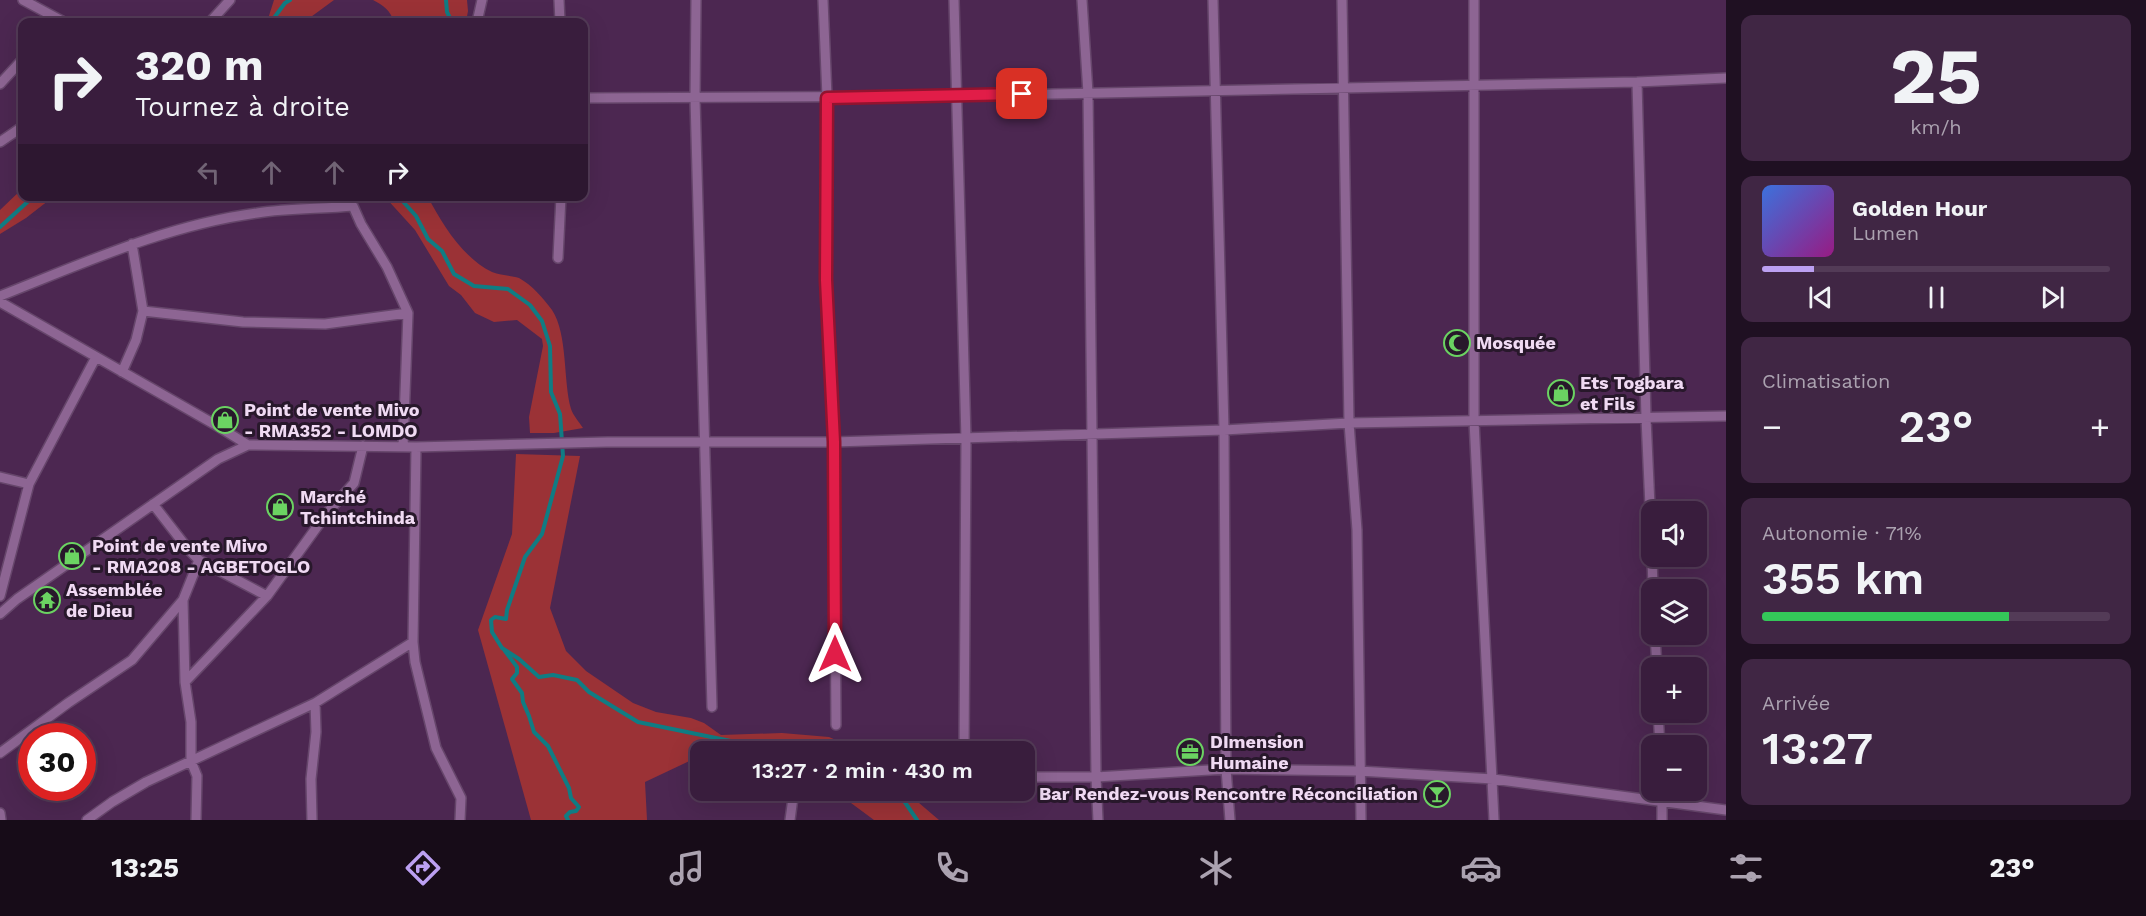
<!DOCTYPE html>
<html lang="fr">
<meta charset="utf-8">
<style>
body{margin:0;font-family:"Work Sans",sans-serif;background:#402644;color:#f1f3f6;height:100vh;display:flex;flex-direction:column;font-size:22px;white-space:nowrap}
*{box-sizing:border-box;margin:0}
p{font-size:20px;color:#aba2b0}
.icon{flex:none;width:33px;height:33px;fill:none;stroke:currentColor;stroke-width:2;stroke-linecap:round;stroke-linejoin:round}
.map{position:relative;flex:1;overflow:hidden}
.drawer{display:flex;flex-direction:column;gap:15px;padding:15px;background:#1f1022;width:420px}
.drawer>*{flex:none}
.banner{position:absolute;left:18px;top:18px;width:570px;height:183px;border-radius:12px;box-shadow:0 6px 24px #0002,0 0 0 2px #533b57;background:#391d3d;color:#f1f3f6;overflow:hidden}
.buttons{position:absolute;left:1641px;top:501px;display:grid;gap:12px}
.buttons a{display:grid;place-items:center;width:66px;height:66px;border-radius:12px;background:#391d3d;box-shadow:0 6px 24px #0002,0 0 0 2px #533b57;font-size:30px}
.speed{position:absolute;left:18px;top:723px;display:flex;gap:12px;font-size:30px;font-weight:700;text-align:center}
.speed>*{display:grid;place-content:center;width:78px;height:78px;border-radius:50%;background:#391d3d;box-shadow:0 6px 24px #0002,0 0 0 2px #533b57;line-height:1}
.speed .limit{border:9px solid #d22;background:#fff;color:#111}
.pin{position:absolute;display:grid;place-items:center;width:51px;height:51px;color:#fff;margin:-26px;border-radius:12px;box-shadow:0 3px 9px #0006}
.me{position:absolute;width:66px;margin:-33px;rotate:0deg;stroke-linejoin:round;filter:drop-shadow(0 0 4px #0008)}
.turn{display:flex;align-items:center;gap:21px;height:126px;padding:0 18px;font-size:27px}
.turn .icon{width:78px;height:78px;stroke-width:2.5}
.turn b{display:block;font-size:42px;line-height:51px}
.lanes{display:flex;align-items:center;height:57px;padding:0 18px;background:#0003;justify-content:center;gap:30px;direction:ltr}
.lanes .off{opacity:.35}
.big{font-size:45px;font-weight:600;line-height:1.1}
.drawer .tile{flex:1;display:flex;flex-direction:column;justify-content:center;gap:9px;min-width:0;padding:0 21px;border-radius:12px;background:#402644}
.drawer .dial{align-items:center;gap:0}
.dial b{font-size:78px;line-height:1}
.song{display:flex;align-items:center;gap:18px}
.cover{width:72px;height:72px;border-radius:9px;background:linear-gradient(135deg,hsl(220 70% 55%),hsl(310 70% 35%))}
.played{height:6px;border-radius:3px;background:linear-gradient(90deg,#bca0f2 15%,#533b57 15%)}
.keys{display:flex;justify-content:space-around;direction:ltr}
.heat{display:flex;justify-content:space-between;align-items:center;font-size:33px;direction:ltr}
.charge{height:9px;border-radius:4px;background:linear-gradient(90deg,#34c759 71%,#533b57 0)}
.trip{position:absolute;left:690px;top:741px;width:345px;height:60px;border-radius:12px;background:#391d3d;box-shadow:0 6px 24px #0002,0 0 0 2px #533b57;font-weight:600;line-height:60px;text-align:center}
.dock{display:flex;height:96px;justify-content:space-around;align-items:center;background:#170c18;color:#aba2b0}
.dock .icon{width:42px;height:42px}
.dock .current{color:#bca0f2}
.dock b{font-size:27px;color:#f1f3f6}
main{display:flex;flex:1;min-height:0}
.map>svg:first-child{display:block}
.green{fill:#9b3236}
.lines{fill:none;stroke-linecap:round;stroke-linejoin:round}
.stream{stroke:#107c83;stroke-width:4}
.street-casing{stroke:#66466b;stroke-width:12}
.street{stroke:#8d6593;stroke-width:9}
.route-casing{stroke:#92132f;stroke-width:15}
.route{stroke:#e11d48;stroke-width:10}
.labels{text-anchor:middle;stroke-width:6;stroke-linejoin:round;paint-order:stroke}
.poi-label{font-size:18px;font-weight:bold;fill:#f0daf3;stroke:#28182b;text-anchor:start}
</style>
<main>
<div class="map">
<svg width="1726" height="820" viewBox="0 0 1726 820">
<rect width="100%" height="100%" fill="#4c2751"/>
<!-- green -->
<path class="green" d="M274,0h60l-30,22h-37z
M373,0h94l1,11 -2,11h-72c-3,-11 -11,-17 -21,-22z
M22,189v7l31,1 -27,21 -26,16v-24z
M385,197h43c14,27 35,61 64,75 9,4 19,3 27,6 13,7 24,20 33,32 16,24 11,71 19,99 2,6 8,13 12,19l-29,5h-24l-1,-16 14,-71 -1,-7 -25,-19 -23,2 -19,-9 -14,-18 -12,-9 -34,-56z
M516,454l64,2 -30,152 16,43 20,20 47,32 23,9 35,6 13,5 17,12 61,-2 47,4 21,9 5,5 -155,1v4l-55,26 2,38h-116l-53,-190 34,-96z
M842,791h63l34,29h-65l-23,-17z"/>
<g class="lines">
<!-- stream -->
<path class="stream" d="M446,0l1,12 5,10
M271,22l14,-19 5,-3
M398,196l18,20 12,23 14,12 12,23 20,12 34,3 22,16 12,16 8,25 1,46 9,22 3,42 -21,78 -17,23 -18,53 -1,9 -11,-2 -4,3 1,12 10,16 17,11 20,18 14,-2 24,5 12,12 49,30 122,25 25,-3h35l15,2 11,6
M0,227l34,-31
M505,651l12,16v6l-5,6 10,14 1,9 6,14 5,16 14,14 21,42 2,10 8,9 -3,4 -6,1 -4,4 2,4
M885,790l17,8 15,22"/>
<defs>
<path id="street" d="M23,0l41,22
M559,0l1,22
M696,0l-1,99 17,608
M823,0l4,97 -1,183 8,162 2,283
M954,0l12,439 -2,313
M1082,0l6,93 8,684 2,43
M1213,0l11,430 2,339 4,51
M1342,0l7,423 8,107 4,290
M1474,0v421l20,399
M210,22l20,-22
M477,22l5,-22
M1637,82l9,336 6,133
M0,84l22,-24
M584,98l372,-2 681,-14 89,-4
M0,142l22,-15
M558,258l3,-62
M0,296c84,-33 167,-71 257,-83 32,-5 65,-4 96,-7l8,18 26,43 21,46 -5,134
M0,302l214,122 34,21
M143,311l100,11 82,2 83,-11
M122,372l14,-32 7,-29 -11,-67
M416,447l-3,195 2,20 21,86 25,50 -1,22
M0,477l29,7
M153,504l35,45 11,11 68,36
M1652,556l1,34
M0,596l29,-112 67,-127
M183,600l2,82 6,40v39l6,15 -1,44
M0,614l17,-15 201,-140 30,-14 168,2 191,-5h227l390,-12 125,-7 377,-7
M1655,634l2,34
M185,682l82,-86 60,-83 27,-30 9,-37
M1658,712l2,34
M0,753l68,-50 64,-43 51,-60 16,-40
M1024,777h72l130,-8 133,2 134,8 233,31
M1662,790v30
M0,813l1,7
M87,820l25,-18 34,-20 169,-79 98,-61
M312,820l-1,-41 5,-47 -1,-29
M790,820l4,-30"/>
</defs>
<!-- street casing -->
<use href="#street" class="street-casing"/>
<!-- street -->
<use href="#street" class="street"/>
</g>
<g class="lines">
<defs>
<path id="route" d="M835,654l-1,-212 -8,-162 1,-182 195,-4"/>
</defs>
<!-- route casing -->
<use href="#route" class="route-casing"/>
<!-- route -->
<use href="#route" class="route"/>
</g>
<!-- icons -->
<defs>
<symbol id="mosque-ring" viewBox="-11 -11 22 22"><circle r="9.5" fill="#28182b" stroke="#6bd362" stroke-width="1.5"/><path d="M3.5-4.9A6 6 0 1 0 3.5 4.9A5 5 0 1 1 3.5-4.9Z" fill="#6bd362"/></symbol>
<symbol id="shop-ring" viewBox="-11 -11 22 22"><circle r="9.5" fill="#28182b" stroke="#6bd362" stroke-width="1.5"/><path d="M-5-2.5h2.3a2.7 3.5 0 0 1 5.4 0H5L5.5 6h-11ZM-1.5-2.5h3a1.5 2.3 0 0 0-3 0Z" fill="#6bd362"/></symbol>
<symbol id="temple-ring" viewBox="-11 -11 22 22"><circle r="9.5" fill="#28182b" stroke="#6bd362" stroke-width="1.5"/><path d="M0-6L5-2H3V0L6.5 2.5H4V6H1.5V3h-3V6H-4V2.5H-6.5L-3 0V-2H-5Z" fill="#6bd362"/></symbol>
<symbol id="office-ring" viewBox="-11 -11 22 22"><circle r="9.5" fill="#28182b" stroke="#6bd362" stroke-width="1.5"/><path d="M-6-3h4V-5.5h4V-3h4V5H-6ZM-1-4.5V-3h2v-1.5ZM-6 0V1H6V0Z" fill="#6bd362"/></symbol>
<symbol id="bar-ring" viewBox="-11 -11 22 22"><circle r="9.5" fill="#28182b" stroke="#6bd362" stroke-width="1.5"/><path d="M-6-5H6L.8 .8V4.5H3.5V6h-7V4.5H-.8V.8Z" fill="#6bd362"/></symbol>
</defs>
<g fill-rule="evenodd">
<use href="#mosque-ring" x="1442" y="328" width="30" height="30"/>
<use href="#shop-ring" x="1546" y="378" width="30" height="30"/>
<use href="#shop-ring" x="210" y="405" width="30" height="30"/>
<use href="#shop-ring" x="265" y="492" width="30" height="30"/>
<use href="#shop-ring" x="57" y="541" width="30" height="30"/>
<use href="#temple-ring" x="32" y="585" width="30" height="30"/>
<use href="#office-ring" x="1175" y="737" width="30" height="30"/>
<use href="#bar-ring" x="1422" y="779" width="30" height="30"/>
</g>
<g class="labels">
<!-- poi labels -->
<g class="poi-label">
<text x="1476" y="349">Mosquée</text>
<text x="1580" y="389">Ets Togbara<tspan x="1580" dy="21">et Fils</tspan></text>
<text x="244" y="416">Point de vente Mivo<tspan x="244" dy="21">- RMA352 - LOMDO</tspan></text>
<text x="300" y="503">Marché<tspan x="300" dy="21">Tchintchinda</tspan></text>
<text x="92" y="552">Point de vente Mivo<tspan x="92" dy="21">- RMA208 - AGBETOGLO</tspan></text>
<text x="66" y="596">Assemblée<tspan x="66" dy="21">de Dieu</tspan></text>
<text x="1210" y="748">DImension<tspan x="1210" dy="21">Humaine</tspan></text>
<text x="1418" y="800" text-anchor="end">Bar Rendez-vous Rencontre Réconciliation</text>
</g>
</g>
</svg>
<div class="buttons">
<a><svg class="icon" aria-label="sound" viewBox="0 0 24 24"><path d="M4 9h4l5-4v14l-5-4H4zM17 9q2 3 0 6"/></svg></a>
<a><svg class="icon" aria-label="layers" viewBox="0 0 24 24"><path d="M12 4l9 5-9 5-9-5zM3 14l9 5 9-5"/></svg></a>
<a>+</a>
<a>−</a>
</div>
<div class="speed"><div class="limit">30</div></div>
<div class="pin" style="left:1022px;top:94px;background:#d93025"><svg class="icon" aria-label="arrive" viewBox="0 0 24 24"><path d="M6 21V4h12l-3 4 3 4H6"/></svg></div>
<svg class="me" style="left:835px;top:654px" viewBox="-20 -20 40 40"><path d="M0-17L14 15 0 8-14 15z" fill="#e11d48" stroke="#fff" stroke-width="4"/></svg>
<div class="trip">13:27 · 2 min · 430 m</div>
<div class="banner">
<div class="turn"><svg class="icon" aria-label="right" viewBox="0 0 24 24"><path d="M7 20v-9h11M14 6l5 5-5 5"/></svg><div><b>320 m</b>Tournez à droite</div></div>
<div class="lanes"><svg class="icon off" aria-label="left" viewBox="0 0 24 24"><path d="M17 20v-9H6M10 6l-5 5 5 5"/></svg><svg class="icon off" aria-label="ahead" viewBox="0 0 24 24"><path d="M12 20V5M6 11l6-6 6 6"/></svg><svg class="icon off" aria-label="ahead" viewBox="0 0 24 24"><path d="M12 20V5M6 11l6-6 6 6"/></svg><svg class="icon" aria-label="right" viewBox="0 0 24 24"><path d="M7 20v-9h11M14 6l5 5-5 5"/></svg></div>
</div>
</div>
<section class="drawer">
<div class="tile dial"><b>25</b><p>km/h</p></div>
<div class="tile">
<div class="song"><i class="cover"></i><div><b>Golden Hour</b><p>Lumen</p></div></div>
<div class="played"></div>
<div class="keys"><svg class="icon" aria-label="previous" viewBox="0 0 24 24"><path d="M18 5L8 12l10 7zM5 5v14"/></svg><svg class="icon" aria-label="pause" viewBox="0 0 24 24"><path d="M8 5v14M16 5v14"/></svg><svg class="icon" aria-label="next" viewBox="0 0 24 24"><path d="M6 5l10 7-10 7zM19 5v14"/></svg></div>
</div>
<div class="tile"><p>Climatisation</p>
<div class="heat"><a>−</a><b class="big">23°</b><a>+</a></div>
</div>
<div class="tile"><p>Autonomie · 71%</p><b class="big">355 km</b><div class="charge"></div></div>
<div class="tile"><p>Arrivée</p><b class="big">13:27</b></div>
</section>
</main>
<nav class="dock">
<b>13:25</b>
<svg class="icon current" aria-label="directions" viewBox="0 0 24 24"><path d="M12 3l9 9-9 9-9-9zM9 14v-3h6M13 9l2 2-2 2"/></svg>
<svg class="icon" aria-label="music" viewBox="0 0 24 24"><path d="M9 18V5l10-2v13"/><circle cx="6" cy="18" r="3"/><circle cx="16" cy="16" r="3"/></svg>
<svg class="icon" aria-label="phone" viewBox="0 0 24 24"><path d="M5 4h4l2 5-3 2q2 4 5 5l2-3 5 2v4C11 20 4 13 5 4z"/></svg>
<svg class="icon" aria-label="climate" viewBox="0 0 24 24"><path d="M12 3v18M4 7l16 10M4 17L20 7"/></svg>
<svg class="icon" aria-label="car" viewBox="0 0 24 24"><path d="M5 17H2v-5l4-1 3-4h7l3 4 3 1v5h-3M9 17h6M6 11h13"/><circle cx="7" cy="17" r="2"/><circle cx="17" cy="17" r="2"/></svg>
<svg class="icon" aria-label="filters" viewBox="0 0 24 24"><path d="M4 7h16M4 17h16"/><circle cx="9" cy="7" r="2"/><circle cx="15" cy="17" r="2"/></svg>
<b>23°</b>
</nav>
